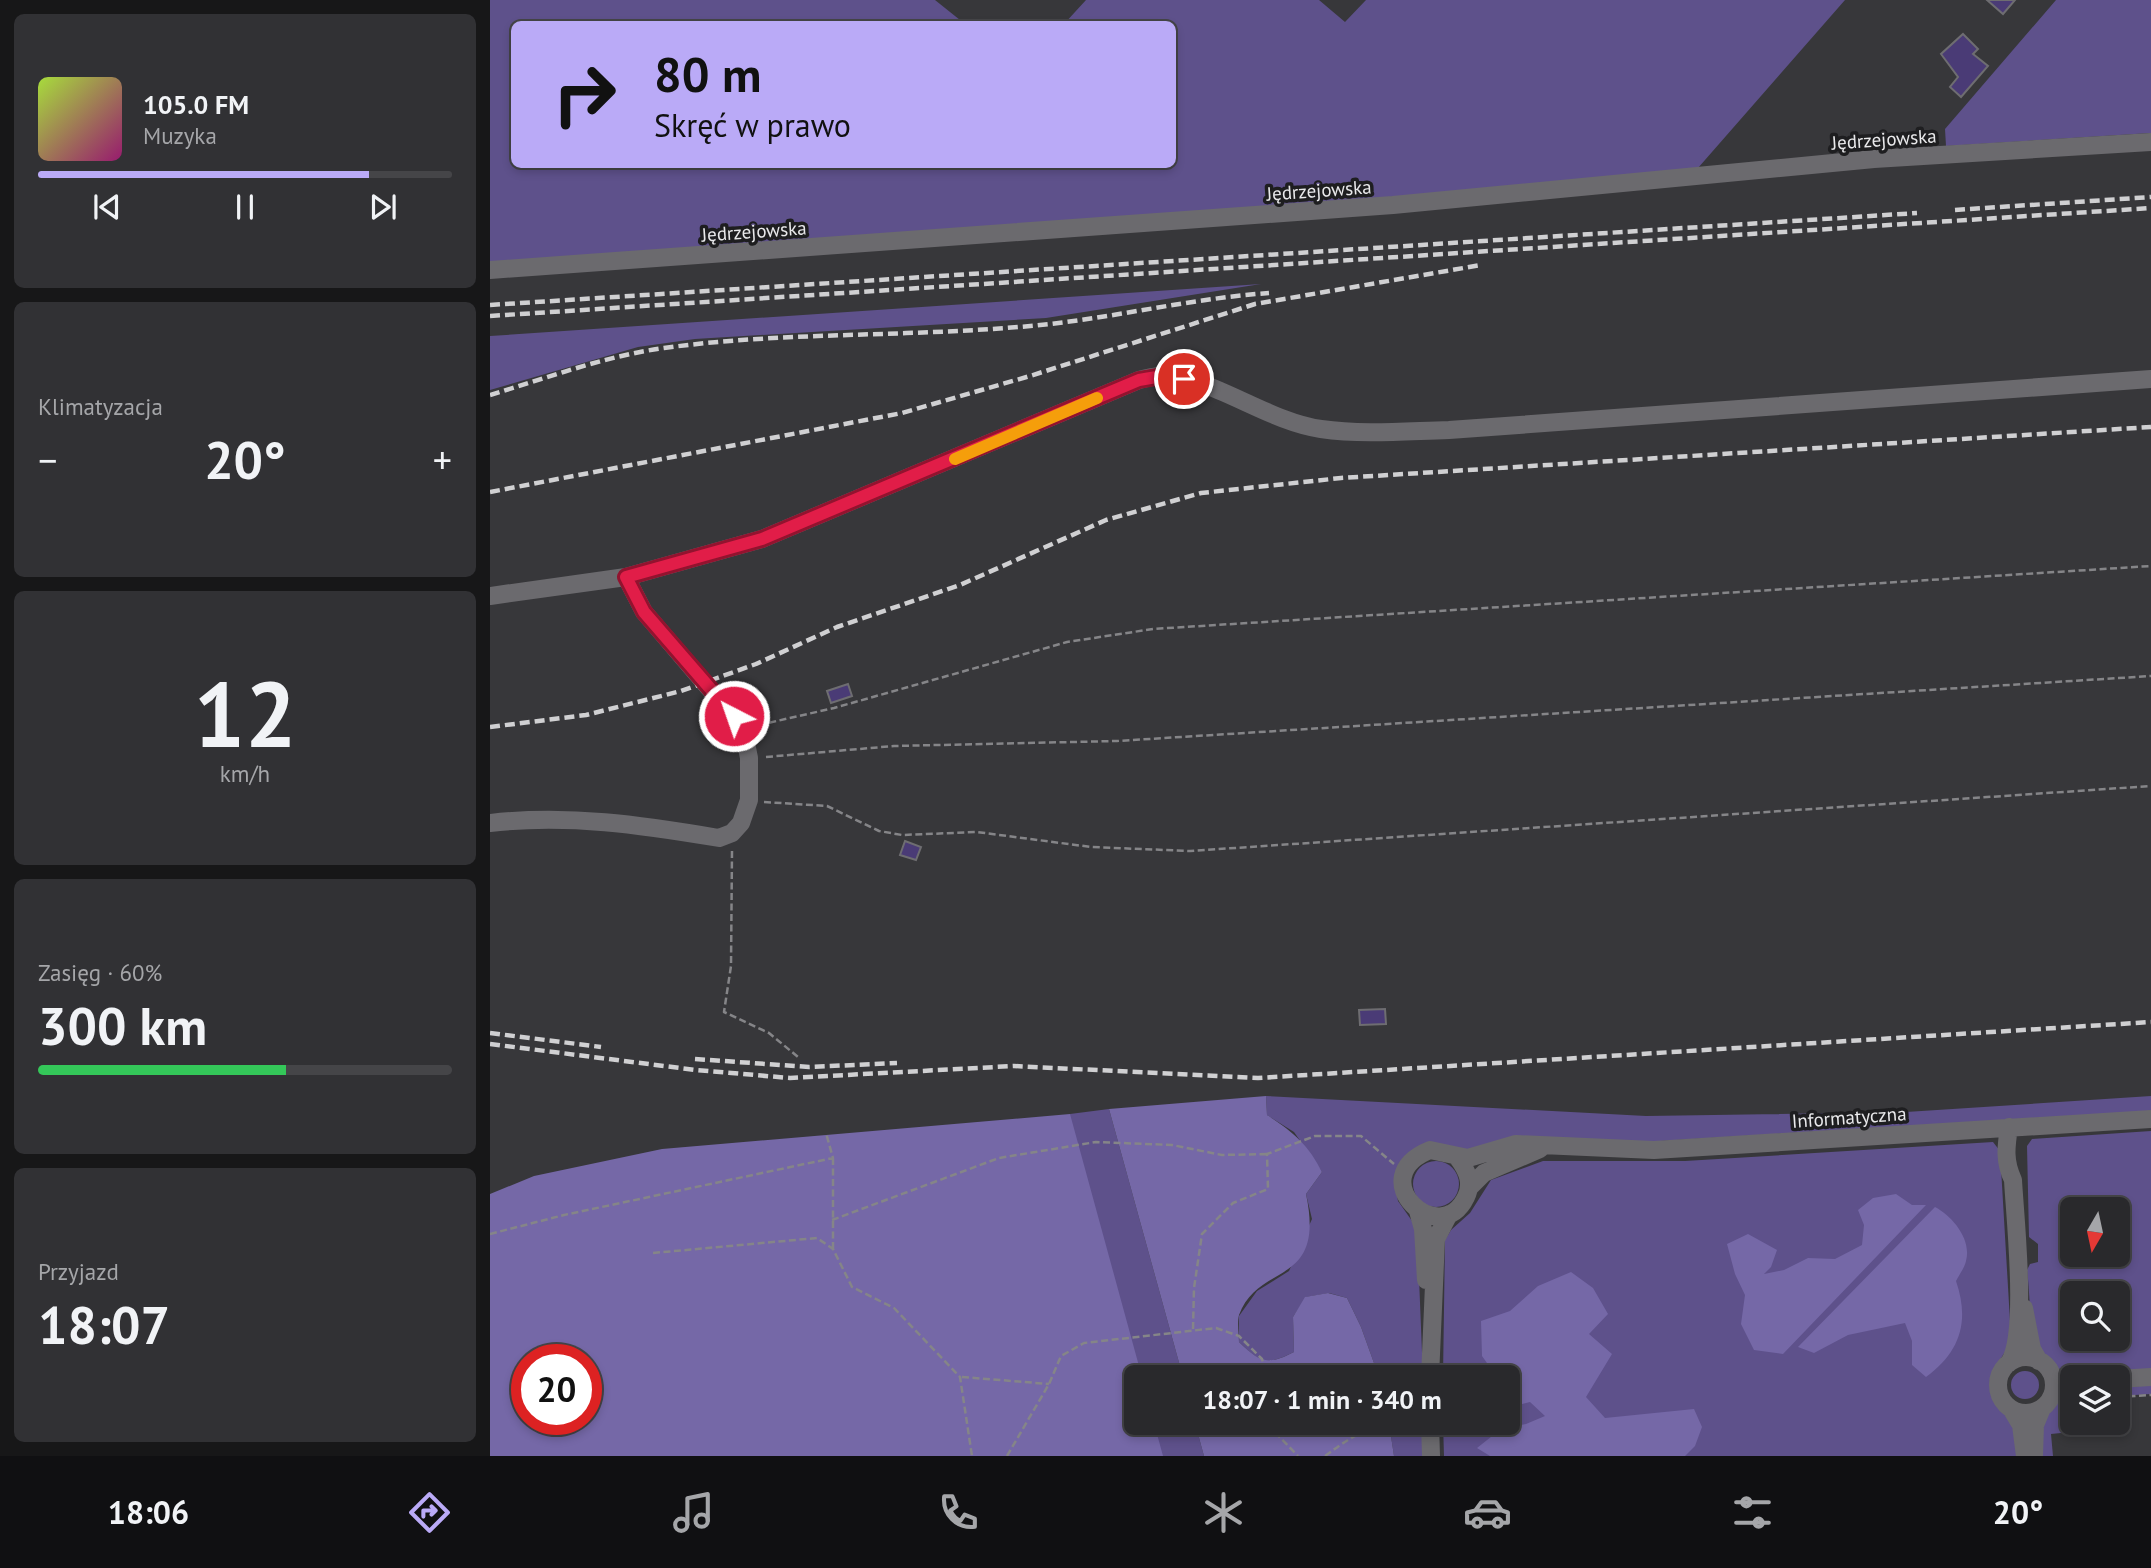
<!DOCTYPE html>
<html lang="pl">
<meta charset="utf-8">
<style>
body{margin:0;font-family:"PT Sans",sans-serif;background:#313134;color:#f1f3f6;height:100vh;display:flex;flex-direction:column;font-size:26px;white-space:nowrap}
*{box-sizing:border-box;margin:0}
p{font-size:23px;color:#a5a6a9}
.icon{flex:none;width:38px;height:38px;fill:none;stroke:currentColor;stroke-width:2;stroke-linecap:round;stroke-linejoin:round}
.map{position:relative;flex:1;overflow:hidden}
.panel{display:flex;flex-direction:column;gap:14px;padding:14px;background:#171718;width:490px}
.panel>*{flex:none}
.banner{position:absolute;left:21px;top:21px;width:665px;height:147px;border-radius:10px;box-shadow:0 4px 10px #0003,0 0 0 2px #454548;background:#baaaf7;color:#111;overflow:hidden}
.needle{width:46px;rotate:189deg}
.buttons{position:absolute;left:1570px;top:1197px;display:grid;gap:14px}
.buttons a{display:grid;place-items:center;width:70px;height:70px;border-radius:10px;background:#29292c;box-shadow:0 4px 10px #0003,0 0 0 2px #454548;font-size:35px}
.speed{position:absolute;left:21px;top:1344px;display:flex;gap:14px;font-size:35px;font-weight:700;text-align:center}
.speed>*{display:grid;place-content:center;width:91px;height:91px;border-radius:50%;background:#29292c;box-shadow:0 4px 10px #0003,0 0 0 2px #454548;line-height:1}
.speed .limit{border:10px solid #d22;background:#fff;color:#111}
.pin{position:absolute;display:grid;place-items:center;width:60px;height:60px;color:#fff;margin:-30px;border:4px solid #fff;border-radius:50%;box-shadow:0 2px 7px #0007}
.me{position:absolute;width:77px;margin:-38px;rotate:319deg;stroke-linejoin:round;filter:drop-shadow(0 0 5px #0008)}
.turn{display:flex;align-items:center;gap:24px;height:147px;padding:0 28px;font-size:32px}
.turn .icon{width:91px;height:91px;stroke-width:2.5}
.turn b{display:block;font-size:49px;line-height:60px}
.big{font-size:52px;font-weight:700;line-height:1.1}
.panel .widget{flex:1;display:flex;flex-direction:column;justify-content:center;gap:10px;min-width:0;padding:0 24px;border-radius:10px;background:#313134}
.panel .dial{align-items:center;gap:0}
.dial b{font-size:91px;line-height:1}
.song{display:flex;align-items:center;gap:21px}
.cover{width:84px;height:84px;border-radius:10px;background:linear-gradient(135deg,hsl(80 70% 55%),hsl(320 70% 35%))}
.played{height:7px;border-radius:4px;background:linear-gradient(90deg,#baaaf7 80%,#454548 80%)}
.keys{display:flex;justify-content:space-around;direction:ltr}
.heat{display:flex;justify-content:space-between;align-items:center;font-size:38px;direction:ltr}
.charge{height:10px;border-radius:5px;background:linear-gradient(90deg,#34c759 60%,#454548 0)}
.trip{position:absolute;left:634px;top:1365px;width:396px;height:70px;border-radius:10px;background:#29292c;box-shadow:0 4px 10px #0003,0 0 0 2px #454548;font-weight:700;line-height:70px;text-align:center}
.tabs{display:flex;height:112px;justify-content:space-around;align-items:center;background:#101012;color:#a5a6a9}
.tabs .icon{width:49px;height:49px}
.tabs .on{color:#baaaf7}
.tabs b{font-size:32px;color:#f1f3f6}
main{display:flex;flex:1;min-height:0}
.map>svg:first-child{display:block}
.green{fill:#5e518b;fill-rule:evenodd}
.forest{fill:#7568a7;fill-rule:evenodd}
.building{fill:#4a3b76;stroke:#6e6d71;stroke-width:2}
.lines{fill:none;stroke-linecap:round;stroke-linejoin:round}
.path{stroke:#858588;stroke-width:2.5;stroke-dasharray:7 3.5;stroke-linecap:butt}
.minor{stroke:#6b6a6e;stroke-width:18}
.rail{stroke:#d0d0d2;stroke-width:4.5;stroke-dasharray:10 5;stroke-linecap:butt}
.route-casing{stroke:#92132f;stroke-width:18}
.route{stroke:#e11d48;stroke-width:12}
.slow{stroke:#f59e0b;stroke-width:12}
.labels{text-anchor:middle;stroke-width:7;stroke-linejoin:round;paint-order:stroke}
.street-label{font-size:19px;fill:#e9e9eb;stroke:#1e1e20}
</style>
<main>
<section class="panel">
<div class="widget">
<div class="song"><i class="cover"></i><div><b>105.0 FM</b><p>Muzyka</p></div></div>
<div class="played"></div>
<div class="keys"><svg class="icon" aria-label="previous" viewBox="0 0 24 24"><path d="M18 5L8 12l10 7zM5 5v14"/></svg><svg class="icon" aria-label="pause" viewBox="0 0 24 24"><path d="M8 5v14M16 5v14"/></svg><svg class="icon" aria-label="next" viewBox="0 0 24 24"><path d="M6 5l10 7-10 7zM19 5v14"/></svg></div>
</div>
<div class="widget"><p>Klimatyzacja</p>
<div class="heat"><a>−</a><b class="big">20°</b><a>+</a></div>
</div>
<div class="widget dial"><b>12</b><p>km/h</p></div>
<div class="widget"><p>Zasięg · 60%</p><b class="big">300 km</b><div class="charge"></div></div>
<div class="widget"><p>Przyjazd</p><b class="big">18:07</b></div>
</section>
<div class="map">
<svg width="1661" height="1456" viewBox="0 0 1661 1456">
<rect width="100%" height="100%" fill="#37373a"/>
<!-- green -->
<path class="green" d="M0,0h445l30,24h-451v140h658v-140h-108l22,-24h233l26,22 21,-22h479l-147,168 -246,26 -962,68z
M1566,0h95v133l-205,13 -1,-17z
M771,284l-215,34 -351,21 -57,8 -148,43v-54z
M776,1096l380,20 260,-4 245,-16v15l-672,41 -56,-7 -18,12 -10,28 3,16 19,27 6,149h-44l-18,-50 -14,-29 -18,-5 -23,4 -13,20 1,35c-28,14 -33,11 -55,-10v-26l18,-25 32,-20 23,-52 -6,-25 16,-22 -28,-40 -27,-17z
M619,1109l74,268h-47v46h59l9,33h-132l-2,-342z
M1661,1131v238c-36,2 -103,20 -116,-28 -6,-22 -5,-49 -8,-71l3,-6 8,-2v-18l-9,-7 -2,-91 5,-7zM1582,1209h46v46h-46zM1582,1293h46v46h-46z
M1503,1142l7,9 11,187c-4,15 -15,24 -19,38 -8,27 14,29 21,47 4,10 4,23 5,33h-574l-1,-33h64v-46h-64l2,-137 6,-10 19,-17 21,-33 52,-19h142z
M923 1184a23 23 0 1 1 46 0a23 23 0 1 1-46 0Z
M1521 1385a14 14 0 1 1 28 0a14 14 0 1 1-28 0Z
M1661,1385v9l-33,2v-8z
M1582,1392v23l-11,18 -10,1 2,22h-13c-1,-29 3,-52 32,-64z
M899,1423h33v33h-28z"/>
<!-- forest -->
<path class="forest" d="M776,1096l1,19c24,15 42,30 55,57l-16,22c20,94 -47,67 -67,121 -2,8 0,20 0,27 21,20 28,24 55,10l-1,-35 12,-20 23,-4 19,5 14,29 18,50h-196l-74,-268z
M580,1114l72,263h-6v46h18l9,33h-673v-262l44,-18 128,-27zM37,1360h59v59h-59z
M1406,1194l16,11h14l-143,149 -29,-4 -13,-26 4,-29 -10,-21 -8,-30 21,-10 29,16 -6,17 -7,7 20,-4 24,-12 27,1 27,-14 2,-20 -6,-15 15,-12z
M1445,1207c17,9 37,32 31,54 -1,6 -7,14 -10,20 14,41 4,71 -30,96l-14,-12v-24l-7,-18 -57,12 -34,18 -16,-6z
M1081,1272l22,16 15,26 -19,20 23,20 -26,43 19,21 89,-9 8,18 -7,19 -10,10h-195l-13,-8 24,-19 25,-5 19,-8 -15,-14 -23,6v-31h-10l-15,-21 -1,-35 29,-10 28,-25z
M705,1423h194l5,33h-190z"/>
<!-- building -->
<path class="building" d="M1497,0h28l-12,14z
M1473,34l15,15 -5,5 15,12 -27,31 -11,-10 8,-10 -17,-23z
M358,684l4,12 -21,7 -4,-12z
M415,841l16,6 -5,13 -16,-5z
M895,1009l1,15 -26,1 -1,-15z"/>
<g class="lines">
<!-- path -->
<path class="path" d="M269,725l75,-17 233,-66 86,-13 998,-63
M276,757l128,-11 223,-5 1034,-65
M274,802l63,4 52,25 23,4 75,-3 114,15 99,4 961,-65
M242,851l-1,115 -7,46 45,21 29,24
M342,1220l167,-62 97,-16 76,3 50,10 45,-1
M0,1234l74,-19 269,-57 -7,-25
M343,1249v-91
M163,1253l164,-15 16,11 19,38 42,21 66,69 12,79
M703,1329l1,-41 8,-54 31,-31 35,-14 -1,-35 48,-18h46l33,28
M472,1377l87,7
M1628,1397l33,-2
M782,1423v6l26,27
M517,1456l42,-72 12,-28 23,-13 132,-15 23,8 23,23 5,18
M835,1456c35,-26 45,-30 88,-32"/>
<!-- minor -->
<path class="minor" d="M0,270l903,-65 481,-46 277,-17
M0,596l136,-19 136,-38 377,-159c9,-2 22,-6 31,-4 50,6 98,45 151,53 42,6 86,2 128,1l702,-51
M0,823c78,-9 152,2 229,15l13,-5 9,-10 8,-23v-42l-6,-30 -99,-116 -18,-35
M1519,1127c-3,20 -5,34 4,53 2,38 15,154 -4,183
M968,1158c9,12 15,25 8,39 -26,54 -105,-19 -36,-47l38,8 48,-14 138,6 497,-31
M979,1188l15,-15 56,-24
M928,1211l5,18 3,51
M1534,1308l8,41 7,12
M1508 1385a28 28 0 1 1 56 0a28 28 0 1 1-56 0Z
M940,1377l6,-138 13,-25
M1628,1379l33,-2
M1562,1395l20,-10
M1522,1410l9,15 4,31
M940,1423l1,33
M1544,1456l1,-31 7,-17"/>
<!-- rail -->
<path class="rail" d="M1465,210l196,-13
M0,305l1427,-92
M0,316l1661,-108
M0,395c57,-17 115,-39 174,-47 116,-16 236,-11 354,-21 84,-6 166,-28 251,-34
M0,492l412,-79 128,-37 225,-72 226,-39
M0,727l96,-12 95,-24 75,-27 81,-37 123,-42 146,-65 95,-27 140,-15 810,-51
M0,1033l111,14
M0,1044l206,26 94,8 224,-12 244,12 893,-56
M205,1059l114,8 88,-4"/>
</g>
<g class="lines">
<defs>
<path id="route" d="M244,716l-90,-104 -18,-35 136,-38 377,-159 29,-5 16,4"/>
</defs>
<!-- route casing -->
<use href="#route" class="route-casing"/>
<!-- route -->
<use href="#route" class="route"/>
<!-- slow -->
<path class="slow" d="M465,459l142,-61"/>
</g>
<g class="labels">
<!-- street labels -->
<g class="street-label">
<text transform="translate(1394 139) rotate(-4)" y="7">Jędrzejowska</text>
<text transform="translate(829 190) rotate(-4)" y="7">Jędrzejowska</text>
<text transform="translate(264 231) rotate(-4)" y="7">Jędrzejowska</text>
<text transform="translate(1359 1117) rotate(-4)" y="7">Informatyczna</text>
</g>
</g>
</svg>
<div class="buttons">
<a><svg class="needle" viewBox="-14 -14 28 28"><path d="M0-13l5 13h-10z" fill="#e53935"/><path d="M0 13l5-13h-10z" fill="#a5a6a9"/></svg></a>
<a><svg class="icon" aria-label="search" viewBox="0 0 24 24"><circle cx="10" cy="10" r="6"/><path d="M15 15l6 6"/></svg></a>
<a><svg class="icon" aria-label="layers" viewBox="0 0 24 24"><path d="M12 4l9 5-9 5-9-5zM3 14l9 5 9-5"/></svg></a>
</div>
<div class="speed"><div class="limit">20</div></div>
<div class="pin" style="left:694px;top:379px;background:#d93025"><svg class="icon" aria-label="arrive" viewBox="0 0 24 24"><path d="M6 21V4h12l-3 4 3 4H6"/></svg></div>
<svg class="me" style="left:244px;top:716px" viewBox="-20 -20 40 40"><circle r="17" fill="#e11d48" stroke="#fff" stroke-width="3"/><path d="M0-11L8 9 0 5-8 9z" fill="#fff"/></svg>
<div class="trip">18:07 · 1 min · 340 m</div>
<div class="banner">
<div class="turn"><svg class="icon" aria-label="right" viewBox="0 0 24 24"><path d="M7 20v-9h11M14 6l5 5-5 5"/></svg><div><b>80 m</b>Skręć w prawo</div></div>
</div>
</div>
</main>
<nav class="tabs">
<b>18:06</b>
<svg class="icon on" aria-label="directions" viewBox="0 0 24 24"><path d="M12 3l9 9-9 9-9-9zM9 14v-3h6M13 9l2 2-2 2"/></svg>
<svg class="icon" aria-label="music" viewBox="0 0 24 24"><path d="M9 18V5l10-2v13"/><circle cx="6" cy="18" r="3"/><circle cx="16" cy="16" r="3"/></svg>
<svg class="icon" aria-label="phone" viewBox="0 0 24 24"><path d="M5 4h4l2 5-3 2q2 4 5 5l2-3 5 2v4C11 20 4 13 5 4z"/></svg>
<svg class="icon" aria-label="climate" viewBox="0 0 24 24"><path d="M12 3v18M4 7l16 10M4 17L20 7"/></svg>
<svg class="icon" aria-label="car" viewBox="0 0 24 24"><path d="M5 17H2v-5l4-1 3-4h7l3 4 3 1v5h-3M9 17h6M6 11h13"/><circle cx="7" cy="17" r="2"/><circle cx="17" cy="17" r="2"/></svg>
<svg class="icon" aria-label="filters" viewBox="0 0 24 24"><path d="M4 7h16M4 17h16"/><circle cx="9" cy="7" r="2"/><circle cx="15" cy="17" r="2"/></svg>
<b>20°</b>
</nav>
